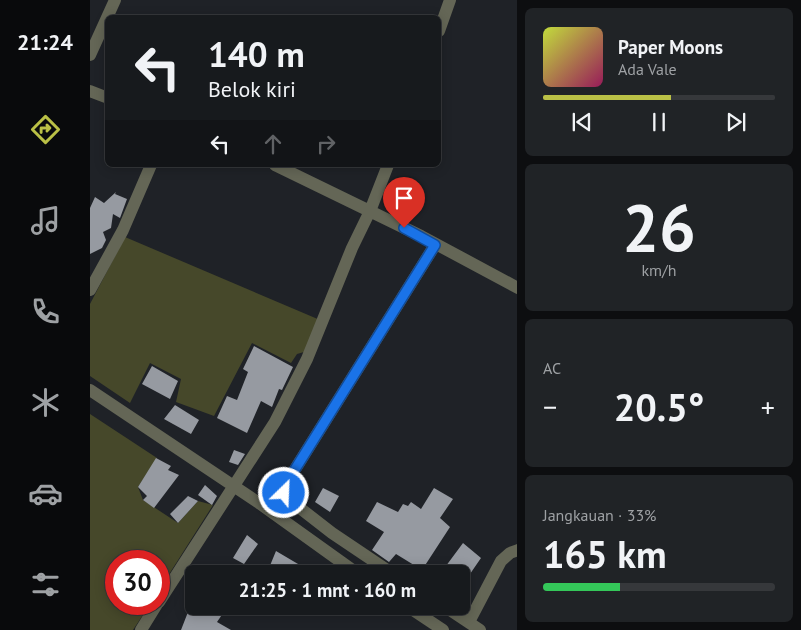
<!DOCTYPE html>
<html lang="id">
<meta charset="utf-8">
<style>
body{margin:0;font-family:"PT Sans",sans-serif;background:#202326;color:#f1f3f6;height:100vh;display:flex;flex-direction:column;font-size:19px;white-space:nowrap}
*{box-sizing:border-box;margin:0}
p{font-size:16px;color:#9ea1a4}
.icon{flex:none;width:28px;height:28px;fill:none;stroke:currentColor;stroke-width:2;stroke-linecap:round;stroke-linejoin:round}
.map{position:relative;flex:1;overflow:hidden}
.drawer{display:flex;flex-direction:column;gap:8px;padding:8px;background:#0d0e10;width:284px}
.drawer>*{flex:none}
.hud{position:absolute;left:15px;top:15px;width:336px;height:152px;border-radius:8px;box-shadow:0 2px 12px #0003,0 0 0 1px #36383b;background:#171a1d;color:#f1f3f6;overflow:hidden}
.speed{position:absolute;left:15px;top:550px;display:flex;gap:10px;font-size:25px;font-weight:700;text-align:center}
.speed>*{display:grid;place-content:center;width:65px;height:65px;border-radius:50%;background:#171a1d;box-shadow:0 2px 12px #0003,0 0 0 1px #36383b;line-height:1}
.speed .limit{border:8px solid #d22;background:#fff;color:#111}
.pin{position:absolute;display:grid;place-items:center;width:42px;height:42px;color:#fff;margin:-51px -21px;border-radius:50% 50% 50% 0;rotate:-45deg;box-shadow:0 0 5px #0007}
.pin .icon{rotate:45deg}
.me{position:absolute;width:55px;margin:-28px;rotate:24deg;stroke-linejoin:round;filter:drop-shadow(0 0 4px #0008)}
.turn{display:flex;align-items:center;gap:18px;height:105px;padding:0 20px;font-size:22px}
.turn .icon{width:65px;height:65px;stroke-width:2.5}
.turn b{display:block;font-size:35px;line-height:42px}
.lanes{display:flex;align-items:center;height:48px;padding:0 20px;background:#0003;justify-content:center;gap:25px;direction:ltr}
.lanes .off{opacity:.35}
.big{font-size:38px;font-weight:700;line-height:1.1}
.drawer .tile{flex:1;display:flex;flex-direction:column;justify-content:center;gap:8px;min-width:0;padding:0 18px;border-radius:8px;background:#202326}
.drawer .dial{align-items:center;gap:0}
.dial b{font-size:65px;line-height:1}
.song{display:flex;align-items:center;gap:15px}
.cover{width:60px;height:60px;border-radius:8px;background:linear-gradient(135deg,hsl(70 70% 55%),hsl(330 70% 35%))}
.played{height:5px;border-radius:2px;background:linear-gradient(90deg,#bac046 55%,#36383b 55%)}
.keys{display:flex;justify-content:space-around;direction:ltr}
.heat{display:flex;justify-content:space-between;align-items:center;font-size:28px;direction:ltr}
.charge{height:8px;border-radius:4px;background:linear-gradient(90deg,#34c759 33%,#36383b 0)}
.trip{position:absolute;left:95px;top:565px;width:285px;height:50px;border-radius:8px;background:#171a1d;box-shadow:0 2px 12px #0003,0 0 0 1px #36383b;font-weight:700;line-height:50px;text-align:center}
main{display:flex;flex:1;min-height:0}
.dock{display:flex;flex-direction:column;width:90px;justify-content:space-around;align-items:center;background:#090a0c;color:#9ea1a4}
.dock .icon{width:35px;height:35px}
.dock .on{color:#bac046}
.dock b{font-size:22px;color:#f1f3f6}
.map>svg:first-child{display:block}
.green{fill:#46482a}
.building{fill:#969aa1}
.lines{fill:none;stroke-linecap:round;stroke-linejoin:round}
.street{stroke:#646656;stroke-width:12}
.route-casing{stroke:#114b97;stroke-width:12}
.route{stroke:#1a73e8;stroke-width:9}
</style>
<main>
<nav class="dock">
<b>21:24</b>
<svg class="icon on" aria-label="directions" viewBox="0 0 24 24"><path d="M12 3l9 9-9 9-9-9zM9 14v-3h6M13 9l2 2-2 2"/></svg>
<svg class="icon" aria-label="music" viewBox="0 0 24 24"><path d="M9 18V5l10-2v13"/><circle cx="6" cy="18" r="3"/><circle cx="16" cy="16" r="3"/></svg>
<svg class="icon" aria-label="phone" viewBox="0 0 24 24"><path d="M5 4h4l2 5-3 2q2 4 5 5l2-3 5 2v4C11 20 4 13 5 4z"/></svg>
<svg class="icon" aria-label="climate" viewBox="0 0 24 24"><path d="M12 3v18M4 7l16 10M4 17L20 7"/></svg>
<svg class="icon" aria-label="car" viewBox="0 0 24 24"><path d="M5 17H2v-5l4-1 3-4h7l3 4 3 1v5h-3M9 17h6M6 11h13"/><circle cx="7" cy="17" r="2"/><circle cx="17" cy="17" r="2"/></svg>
<svg class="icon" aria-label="filters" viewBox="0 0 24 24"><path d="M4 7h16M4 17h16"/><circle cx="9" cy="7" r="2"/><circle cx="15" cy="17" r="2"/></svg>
</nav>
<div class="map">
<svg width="428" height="630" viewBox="0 0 428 630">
<rect width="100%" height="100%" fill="#1f2227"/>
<!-- green -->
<path class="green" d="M35,237l195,83 -16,32 -7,2 -6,9 -39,-20 -38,73 -38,-14 5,-23 -31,-16 -20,40 -40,-27v-72z
M0,414l67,44 -19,29 5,13 35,23 20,-22 15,4 -54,85v-29h-43v43h34l-17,26h-43z"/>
<!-- building -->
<path class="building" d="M26,192l-1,2 12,5 -7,19 -7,-4 -2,14 -8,4 3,8 -4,8 -12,6v-46l5,-11 9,6z
M164,346l39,21 -11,23 -3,-1 -7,18 -11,-6 -14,32 -30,-15 10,-22 10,4 11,-28 -5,-3z
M62,366l26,15 -8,18 -28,-15z
M85,405l24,15 -8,14 -27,-15z
M144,450l11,4 -7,11 -9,-3z
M66,458l15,8 -3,4 11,5 -25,33 -11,-8 4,-4 -9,-9z
M115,485l12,11 -5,9 -14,-10z
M233,488l16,8 -9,16 -15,-10z
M344,488l19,11 -13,19 10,9 -28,43 -26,-16 -7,8 -17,-12 12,-18 -18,-11 11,-19 21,10 5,-8 5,2 3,-4 10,7z
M98,496l10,5 -20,22 -8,-9z
M157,535l11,9 -14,20 -11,-6z
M373,543l18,15 -20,29v-13h-21z
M186,551l39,23h-40l2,-3 -8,-3z
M112,606h26l-11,16 14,8h-50l7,-18 8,3z"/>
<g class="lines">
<!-- street -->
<path class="street" d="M349,31l11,-31
M0,55l25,-55
M0,91l18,7
M185,165l146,71 97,52
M0,290l33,-60 28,-65
M0,390l169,113 99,71
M303,574l-61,-41 -45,-35 -3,-11 151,-242
M69,602l116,-180 32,-63 45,-111 18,-37 18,-46
M317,606l36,24
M354,606l36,24
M379,622l32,-61 9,-8 8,-3
M51,630l16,-26"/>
</g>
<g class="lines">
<defs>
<path id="route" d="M194,493v-6l151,-242 -31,-17"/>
</defs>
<!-- route casing -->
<use href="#route" class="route-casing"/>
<!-- route -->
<use href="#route" class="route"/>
</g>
</svg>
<div class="speed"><div class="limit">30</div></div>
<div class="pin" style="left:314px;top:228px;background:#d93025"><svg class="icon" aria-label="arrive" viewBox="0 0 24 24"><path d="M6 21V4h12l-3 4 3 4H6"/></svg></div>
<svg class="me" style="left:194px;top:493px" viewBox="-20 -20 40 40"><circle r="17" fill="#1a73e8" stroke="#fff" stroke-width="3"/><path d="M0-11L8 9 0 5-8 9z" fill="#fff"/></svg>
<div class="trip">21:25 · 1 mnt · 160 m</div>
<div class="hud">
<div class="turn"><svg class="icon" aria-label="left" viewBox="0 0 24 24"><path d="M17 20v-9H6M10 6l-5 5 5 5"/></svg><div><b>140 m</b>Belok kiri</div></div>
<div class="lanes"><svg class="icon" aria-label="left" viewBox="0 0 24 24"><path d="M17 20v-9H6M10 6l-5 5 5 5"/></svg><svg class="icon off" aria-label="ahead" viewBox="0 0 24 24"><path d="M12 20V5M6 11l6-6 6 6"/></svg><svg class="icon off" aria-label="right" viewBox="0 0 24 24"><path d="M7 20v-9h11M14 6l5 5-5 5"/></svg></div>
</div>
</div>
<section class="drawer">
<div class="tile">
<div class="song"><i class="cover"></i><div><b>Paper Moons</b><p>Ada Vale</p></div></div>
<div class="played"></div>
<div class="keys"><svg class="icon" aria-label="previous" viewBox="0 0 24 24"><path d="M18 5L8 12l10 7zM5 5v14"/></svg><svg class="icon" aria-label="pause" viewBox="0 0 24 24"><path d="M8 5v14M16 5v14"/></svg><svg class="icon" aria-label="next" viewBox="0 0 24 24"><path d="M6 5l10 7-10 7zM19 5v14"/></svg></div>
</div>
<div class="tile dial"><b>26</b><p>km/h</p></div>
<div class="tile"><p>AC</p>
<div class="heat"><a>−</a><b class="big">20.5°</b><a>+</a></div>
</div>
<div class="tile"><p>Jangkauan · 33%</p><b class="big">165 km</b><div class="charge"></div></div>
</section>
</main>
